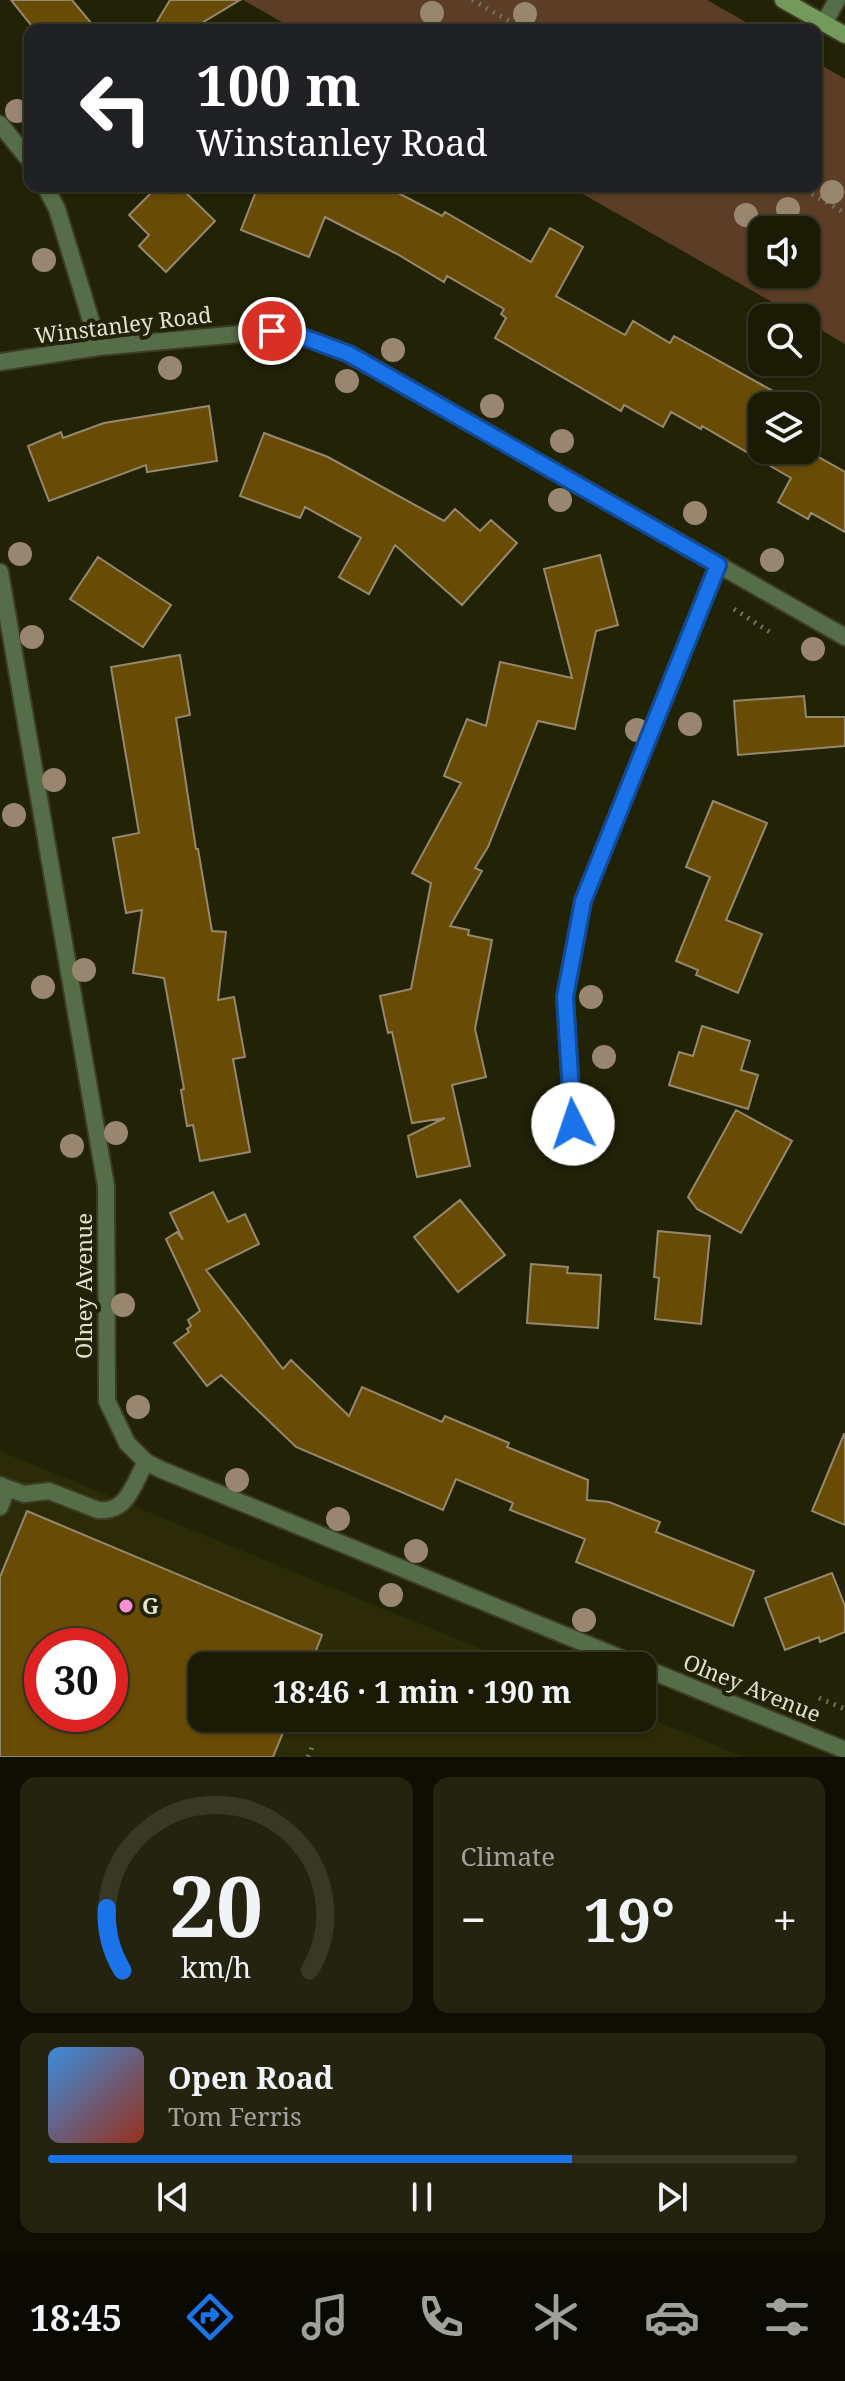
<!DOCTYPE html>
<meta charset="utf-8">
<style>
body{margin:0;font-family:"Noto Serif",serif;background:#23230f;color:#f1f3f6;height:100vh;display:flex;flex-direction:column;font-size:30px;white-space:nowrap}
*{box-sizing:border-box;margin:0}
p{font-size:26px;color:#9fa19a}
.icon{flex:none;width:44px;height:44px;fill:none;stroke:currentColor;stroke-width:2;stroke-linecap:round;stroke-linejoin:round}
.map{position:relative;height:1757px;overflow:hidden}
.sheet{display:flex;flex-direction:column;gap:20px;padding:20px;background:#0e0e03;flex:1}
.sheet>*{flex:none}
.top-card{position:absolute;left:24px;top:24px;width:798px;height:168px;border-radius:16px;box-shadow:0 2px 6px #0004,0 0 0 2px #383827;background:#202124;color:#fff;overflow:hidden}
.tools{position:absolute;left:748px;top:216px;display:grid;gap:16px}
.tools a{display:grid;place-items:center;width:72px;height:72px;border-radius:16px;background:#1a1a05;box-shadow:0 2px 6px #0004,0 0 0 2px #383827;font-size:40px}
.speed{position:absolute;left:24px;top:1628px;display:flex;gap:16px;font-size:40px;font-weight:700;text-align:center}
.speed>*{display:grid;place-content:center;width:104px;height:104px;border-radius:50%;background:#1a1a05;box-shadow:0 2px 6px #0004,0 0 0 2px #383827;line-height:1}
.speed .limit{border:12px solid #d22;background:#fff;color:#111}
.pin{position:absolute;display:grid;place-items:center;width:68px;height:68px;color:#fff;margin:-34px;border:4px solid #fff;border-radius:50%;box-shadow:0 2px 8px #0007}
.me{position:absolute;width:88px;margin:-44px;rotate:356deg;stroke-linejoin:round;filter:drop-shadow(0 0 6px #0008)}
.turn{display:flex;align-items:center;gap:28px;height:168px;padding:0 40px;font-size:36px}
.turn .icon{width:104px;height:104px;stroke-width:2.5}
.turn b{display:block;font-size:56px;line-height:68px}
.big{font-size:60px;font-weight:700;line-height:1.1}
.sheet .tile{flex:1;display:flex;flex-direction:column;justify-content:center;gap:12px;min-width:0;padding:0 28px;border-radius:16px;background:#23230f}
.sheet .dial{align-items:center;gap:0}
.dial svg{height:208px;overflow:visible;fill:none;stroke:#383827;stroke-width:7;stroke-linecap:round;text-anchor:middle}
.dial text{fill:#f1f3f6;stroke:none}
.song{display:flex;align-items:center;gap:24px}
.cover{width:96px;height:96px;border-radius:12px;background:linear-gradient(135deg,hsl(210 70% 55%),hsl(10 70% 35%))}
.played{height:8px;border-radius:4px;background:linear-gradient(90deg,#1a73e8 70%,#383827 70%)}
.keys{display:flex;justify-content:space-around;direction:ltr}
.heat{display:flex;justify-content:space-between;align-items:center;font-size:44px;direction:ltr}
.sheet .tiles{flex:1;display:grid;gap:20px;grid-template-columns:1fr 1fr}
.tile:last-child{grid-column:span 2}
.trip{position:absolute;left:188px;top:1652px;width:468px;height:80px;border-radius:16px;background:#1a1a05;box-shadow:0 2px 6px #0004,0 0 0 2px #383827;font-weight:700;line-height:80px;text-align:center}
.tab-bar{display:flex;height:128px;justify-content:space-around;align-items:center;background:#0a0a02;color:#9fa19a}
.tab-bar .icon{width:56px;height:56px}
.tab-bar .active{color:#1a73e8}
.tab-bar b{font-size:36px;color:#f1f3f6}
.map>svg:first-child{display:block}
.built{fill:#2b2b08;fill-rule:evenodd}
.grass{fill:#5c3d25;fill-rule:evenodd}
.building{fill:#684c06;stroke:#96886d;stroke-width:2;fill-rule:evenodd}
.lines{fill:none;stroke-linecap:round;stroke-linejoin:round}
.lane-casing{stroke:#3d3d23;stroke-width:20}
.street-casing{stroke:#3d3d23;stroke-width:20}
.secondary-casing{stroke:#3d3d23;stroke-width:20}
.path{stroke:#71715b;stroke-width:5;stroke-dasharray:2 6;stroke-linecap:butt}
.lane{stroke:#556e47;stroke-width:16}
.street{stroke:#556e47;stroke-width:16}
.secondary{stroke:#739a5b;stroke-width:16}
.tree{fill:#98866e}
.route-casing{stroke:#114b97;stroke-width:20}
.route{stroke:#1a73e8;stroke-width:14}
.poi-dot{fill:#f591d2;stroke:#222207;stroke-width:3}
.labels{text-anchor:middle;stroke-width:8;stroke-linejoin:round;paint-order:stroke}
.street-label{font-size:22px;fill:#e0e1d1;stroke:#222207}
.poi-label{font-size:22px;font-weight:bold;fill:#e0e1d1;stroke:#222207;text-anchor:start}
</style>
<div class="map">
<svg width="845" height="1757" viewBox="0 0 845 1757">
<rect width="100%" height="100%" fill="#222207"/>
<!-- built -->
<path class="built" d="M0,1451l523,215h-321v52h440v-3l102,42h-744zM42,1646h68v68h-68z"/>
<!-- grass -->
<path class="grass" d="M243,0h464l53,30h-464z
M816,62l29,17v265l-39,-23v-3h-6l-231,-132h247zM762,230h44v44h-44z"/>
<!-- building -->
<path class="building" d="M11,0h61l25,30h-62z
M170,0h70l-50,30h-38z
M158,186h21l36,35 -49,51 -27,-26 10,-11 -20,-20z
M258,186h127l57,30 3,-4 86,50 19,-34 33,19 -27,49 69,39 8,-14 37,22 4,-7 126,70h-38v44h44l39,22v60l-34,-19 -3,6 -30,-17 13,-24 -89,-52 -1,3 -30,-17 -8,15 -39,-22 -3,6 -126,-73 11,-20 -5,-4 3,-5 -57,-33 -3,6 -47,-28 -72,-37 -16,40 -68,-27z
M209,406l8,55 -70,11 -1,-7 -97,36 -21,-55 33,-14 2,6 41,-15z
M264,433l64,24 116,64 11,-12 25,22 11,-11 26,23 -55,62 -67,-60 -26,49 -30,-17 22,-39 -56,-31 -5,11 -60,-22z
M600,555l18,70 -22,6 -21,98 -37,-8 -50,126 -13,21 7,3 -32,55 19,4 -1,5 24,5 -17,89 11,48 -34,8 18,81 -53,11 -9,-41 37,-18 -33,5 -20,-91 -4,1 -8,-37 31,-7 20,-106 -19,-10 49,-90 -17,-7 23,-57 19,7 14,-64 72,16 -28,-109z
M98,557l73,48 -28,42 -73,-48z
M180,655l10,60 -14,3 20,131h2l14,82 14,1 -8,68 16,-3 11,60 -12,2 17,93 -50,9 -7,-36 -6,1 -6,-36 3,-1 -20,-111 -31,-5 9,-63 -16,3 -13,-75 26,-5 -28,-166z
M804,696l2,21h39v29l-107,9 -4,-54z
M713,801l54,22 -41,97 36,14 -24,59 -42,-18 2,-5 -22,-9 34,-84 -24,-10z
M702,1026l48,15 -9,29 17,5 -10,34 -79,-24 10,-33 14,4z
M736,1110l56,31 -51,92 -44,-24 -9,-12z
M213,1192l15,30 17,-8 14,30 -53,26 77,99 8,-9 58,56 13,-29 80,35 3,-6 64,27 -2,4 81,33 -1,20 22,2 51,20 -4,10 98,39 -21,55 -157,-64 9,-23 -75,-29 3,-7 -57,-24 -13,31 -147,-63 -75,-72 -14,11 -33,-43 15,-11 -2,-3 4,-3 -3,-6 12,-9 -34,-72 11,-7 6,8 -13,-27z
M460,1200l45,55 -47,37 -44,-55z
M658,1231l52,5 -9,88 -46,-5 4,-41 -5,-1z
M531,1264l37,3 -1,6 34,2 -3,53 -71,-5z
M844,1434h1v91l-33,-14z
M27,1511l295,124 -12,31h-108v52h87l-16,39h-273v-180zM42,1646h68v68h-68z
M832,1573l13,33v26l-25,10 -1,-5 -34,13 -20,-52z"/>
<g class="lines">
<defs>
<path id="lane" d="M0,1485l7,3 -7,19
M7,1488l17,6 25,-3 49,19c30,3 35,-26 48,-48"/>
<path id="street" d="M824,23l13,-23
M0,124l30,37
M45,186l12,23 42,138
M0,362l99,-15 173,-16 34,7 43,16 496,283
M0,572l106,614 1,215 20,42 19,19 16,8 478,196
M573,1124l-8,-127 18,-96 135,-336
M642,1667l203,83"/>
<path id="secondary" d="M783,0l62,35"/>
</defs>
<!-- lane casing -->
<use href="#lane" class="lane-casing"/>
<!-- street casing -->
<use href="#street" class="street-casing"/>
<!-- secondary casing -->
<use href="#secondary" class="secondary-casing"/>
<!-- path -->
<path class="path" d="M472,0l53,30
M798,186l47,27
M734,609l39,25
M819,1698l26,11
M308,1757l5,-12"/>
<!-- lane -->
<use href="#lane" class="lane"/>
<!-- street -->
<use href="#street" class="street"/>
<!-- secondary -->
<use href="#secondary" class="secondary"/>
</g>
<!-- trees -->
<g class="tree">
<circle cx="432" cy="13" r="12"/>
<circle cx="525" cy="14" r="12"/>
<circle cx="17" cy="111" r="12"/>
<circle cx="832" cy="192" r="12"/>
<circle cx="788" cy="209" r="12"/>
<circle cx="746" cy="215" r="12"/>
<circle cx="44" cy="260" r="12"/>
<circle cx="393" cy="350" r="12"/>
<circle cx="170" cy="368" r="12"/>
<circle cx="347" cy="381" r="12"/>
<circle cx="492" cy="406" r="12"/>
<circle cx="562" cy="441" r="12"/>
<circle cx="560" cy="500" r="12"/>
<circle cx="695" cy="513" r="12"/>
<circle cx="20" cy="554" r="12"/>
<circle cx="772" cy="560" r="12"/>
<circle cx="32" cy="637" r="12"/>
<circle cx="813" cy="649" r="12"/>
<circle cx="690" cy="724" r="12"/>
<circle cx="637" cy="730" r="12"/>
<circle cx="54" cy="780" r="12"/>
<circle cx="14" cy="815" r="12"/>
<circle cx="84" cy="970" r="12"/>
<circle cx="43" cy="987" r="12"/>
<circle cx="591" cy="997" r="12"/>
<circle cx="604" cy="1057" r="12"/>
<circle cx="116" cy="1133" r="12"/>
<circle cx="72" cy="1146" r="12"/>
<circle cx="123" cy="1305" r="12"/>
<circle cx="138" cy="1407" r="12"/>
<circle cx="237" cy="1480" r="12"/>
<circle cx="338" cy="1519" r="12"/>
<circle cx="416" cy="1551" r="12"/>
<circle cx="391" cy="1595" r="12"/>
<circle cx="584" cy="1620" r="12"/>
</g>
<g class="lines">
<defs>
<path id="route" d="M272,331l34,7 43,16 369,211 -135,336 -18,96 8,127"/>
</defs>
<!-- route casing -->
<use href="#route" class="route-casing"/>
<!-- route -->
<use href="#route" class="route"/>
</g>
<!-- markers -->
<circle class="poi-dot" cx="126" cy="1606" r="8"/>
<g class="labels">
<!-- street labels -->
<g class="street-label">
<text transform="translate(123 325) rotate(-7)" y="8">Winstanley Road</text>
<text transform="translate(84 1286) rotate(-90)" y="8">Olney Avenue</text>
<text transform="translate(752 1688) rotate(22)" y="8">Olney Avenue</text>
</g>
<!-- poi labels -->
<g class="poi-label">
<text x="142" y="1614">G</text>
</g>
</g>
</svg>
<div class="tools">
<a><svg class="icon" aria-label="sound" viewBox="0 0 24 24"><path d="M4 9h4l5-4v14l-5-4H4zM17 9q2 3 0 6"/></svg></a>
<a><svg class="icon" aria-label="search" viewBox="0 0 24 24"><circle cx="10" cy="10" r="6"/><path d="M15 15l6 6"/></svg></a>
<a><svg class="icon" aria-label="layers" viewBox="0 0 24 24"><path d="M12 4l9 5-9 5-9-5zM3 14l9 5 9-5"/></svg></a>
</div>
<div class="speed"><div class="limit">30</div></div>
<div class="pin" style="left:272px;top:331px;background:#d93025"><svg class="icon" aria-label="arrive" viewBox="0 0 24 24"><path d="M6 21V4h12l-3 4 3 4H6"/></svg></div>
<svg class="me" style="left:573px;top:1124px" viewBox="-20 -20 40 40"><circle r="19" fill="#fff"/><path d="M0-13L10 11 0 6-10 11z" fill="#1a73e8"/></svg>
<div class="trip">18:46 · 1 min · 190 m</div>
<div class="top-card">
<div class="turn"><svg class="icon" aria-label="left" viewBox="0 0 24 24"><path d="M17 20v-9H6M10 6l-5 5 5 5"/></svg><div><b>100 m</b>Winstanley Road</div></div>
</div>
</div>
<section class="sheet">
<div class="tiles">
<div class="tile dial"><svg viewBox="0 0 100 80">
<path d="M14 69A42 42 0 1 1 86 69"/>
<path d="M14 69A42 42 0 0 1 8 45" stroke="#1a73e8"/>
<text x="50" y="56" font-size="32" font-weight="700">20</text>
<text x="50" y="72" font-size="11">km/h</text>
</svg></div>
<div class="tile"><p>Climate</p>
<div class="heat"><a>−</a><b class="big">19°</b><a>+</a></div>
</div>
<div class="tile">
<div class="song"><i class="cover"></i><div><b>Open Road</b><p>Tom Ferris</p></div></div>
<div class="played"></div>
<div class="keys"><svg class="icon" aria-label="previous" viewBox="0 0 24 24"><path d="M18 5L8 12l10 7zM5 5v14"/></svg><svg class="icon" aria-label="pause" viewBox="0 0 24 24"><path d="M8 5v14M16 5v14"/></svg><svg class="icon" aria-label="next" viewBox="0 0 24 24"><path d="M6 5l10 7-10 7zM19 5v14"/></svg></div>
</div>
</div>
</section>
<nav class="tab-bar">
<b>18:45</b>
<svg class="icon active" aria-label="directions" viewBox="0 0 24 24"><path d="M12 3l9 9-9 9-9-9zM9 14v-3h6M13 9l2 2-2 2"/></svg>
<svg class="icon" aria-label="music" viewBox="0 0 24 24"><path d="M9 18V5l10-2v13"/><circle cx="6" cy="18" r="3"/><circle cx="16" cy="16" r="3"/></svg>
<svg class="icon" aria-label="phone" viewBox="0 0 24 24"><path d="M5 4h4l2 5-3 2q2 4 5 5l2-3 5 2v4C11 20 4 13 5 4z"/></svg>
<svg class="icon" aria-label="climate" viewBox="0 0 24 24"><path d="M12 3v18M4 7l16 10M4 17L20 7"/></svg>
<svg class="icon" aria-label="car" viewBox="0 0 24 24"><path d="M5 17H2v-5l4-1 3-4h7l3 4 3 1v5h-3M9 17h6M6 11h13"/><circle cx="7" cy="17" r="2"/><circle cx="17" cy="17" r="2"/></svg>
<svg class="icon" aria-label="filters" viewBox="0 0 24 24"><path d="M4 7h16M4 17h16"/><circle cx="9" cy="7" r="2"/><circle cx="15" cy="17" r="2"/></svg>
</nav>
